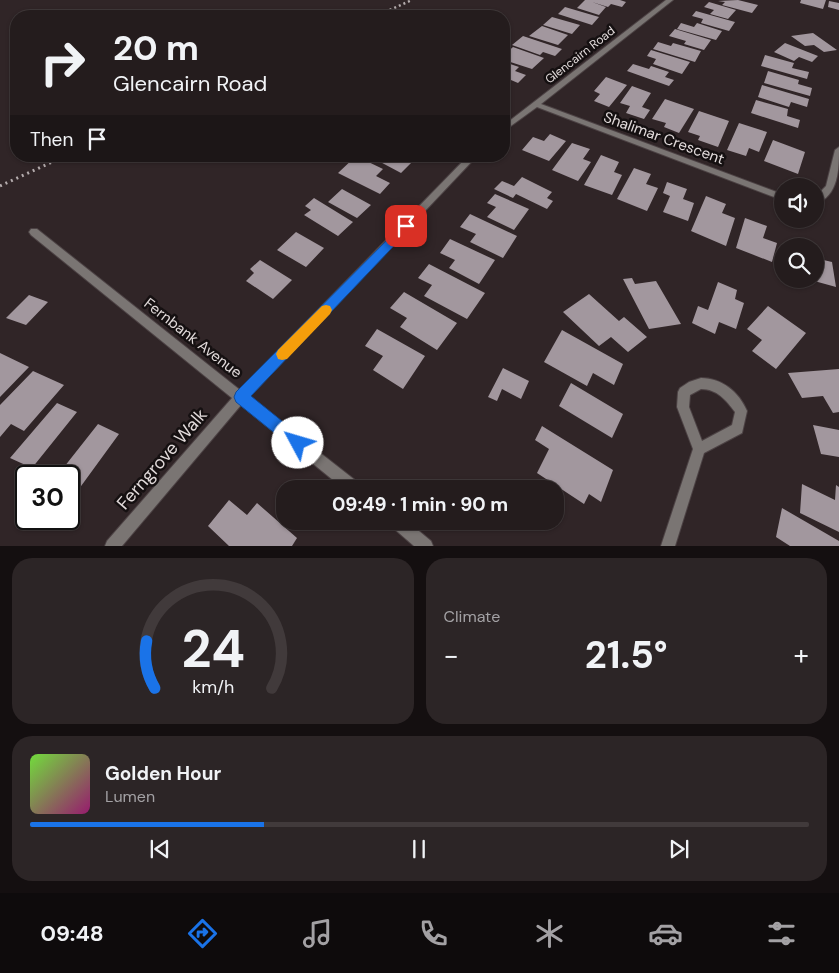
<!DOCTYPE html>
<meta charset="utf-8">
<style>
body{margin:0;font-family:"DM Sans",sans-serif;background:#2c2526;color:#f1f3f6;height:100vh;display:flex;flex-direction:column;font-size:19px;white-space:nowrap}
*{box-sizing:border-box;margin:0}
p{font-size:16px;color:#a3a1a4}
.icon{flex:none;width:28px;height:28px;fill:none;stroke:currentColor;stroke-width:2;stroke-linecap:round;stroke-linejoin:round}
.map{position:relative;height:546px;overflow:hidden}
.details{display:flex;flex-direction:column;gap:12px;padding:12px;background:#140f10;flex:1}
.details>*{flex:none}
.top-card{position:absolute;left:10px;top:10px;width:500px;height:152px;border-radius:20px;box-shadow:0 1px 4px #0004,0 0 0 1px #413a3b;background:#241c1d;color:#f1f3f6;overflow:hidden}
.controls{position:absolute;left:774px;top:178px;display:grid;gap:10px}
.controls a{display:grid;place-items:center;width:50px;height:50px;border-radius:50%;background:#241c1d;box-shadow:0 1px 4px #0004,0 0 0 1px #413a3b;font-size:25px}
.speed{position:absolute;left:15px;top:465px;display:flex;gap:10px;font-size:25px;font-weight:700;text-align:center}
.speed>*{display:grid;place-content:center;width:65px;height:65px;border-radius:50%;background:#241c1d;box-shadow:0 1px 4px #0004,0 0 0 1px #413a3b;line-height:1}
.speed .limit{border:2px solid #111;border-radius:8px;background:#fff;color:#111}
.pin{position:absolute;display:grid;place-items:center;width:42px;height:42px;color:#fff;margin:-21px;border-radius:10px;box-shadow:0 2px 8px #0006}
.me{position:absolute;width:55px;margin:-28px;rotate:309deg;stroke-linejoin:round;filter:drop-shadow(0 0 4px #0008)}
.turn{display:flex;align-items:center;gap:18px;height:105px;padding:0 20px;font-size:22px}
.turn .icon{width:65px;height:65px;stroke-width:2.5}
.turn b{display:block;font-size:35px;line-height:42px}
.then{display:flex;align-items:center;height:48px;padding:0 20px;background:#0003;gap:10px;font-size:19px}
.big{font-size:38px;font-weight:700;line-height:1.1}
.details .card{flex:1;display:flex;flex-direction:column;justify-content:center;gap:8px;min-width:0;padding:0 18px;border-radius:20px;background:#2c2526}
.details .dial{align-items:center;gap:0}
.dial svg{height:130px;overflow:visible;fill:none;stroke:#413a3b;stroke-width:7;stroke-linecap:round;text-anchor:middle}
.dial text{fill:#f1f3f6;stroke:none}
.song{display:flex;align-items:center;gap:15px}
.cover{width:60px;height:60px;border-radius:8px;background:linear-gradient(135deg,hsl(100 70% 55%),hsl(320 70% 35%))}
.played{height:5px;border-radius:2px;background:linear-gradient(90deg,#1a73e8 30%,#413a3b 30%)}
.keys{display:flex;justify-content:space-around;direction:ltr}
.heat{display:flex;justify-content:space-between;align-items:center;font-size:28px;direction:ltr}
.details .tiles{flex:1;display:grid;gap:12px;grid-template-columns:1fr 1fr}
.card:last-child{grid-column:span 2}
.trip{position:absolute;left:276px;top:480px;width:288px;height:50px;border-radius:20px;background:#241c1d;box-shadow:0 1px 4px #0004,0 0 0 1px #413a3b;font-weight:700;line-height:50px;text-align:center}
.tab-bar{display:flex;height:80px;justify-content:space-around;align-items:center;background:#0e0b0c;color:#a3a1a4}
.tab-bar .icon{width:35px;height:35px}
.tab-bar .selected{color:#1a73e8}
.tab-bar b{font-size:22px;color:#f1f3f6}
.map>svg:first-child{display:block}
.building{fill:#a2979e}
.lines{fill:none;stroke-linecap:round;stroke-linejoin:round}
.minor-casing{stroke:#4c4244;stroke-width:2}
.minor{fill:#7a7573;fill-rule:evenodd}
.rail-far1{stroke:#b4acad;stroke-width:2.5;stroke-dasharray:2 3;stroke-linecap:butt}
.rail{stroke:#b4acad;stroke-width:3;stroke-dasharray:2 4;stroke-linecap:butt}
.route{fill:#1a73e8;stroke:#114b97}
.slow{fill:#f59e0b}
.labels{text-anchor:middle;stroke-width:5;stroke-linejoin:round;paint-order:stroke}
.far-street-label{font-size:12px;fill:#e2dbdb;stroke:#151011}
.street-label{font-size:15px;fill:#e2dbdb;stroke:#151011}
.near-street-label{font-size:18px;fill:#e2dbdb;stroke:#151011}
</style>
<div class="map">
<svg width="839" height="546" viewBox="0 0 839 546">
<rect width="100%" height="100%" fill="#302527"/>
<!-- building -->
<path class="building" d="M585,0h35l6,2 -4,5 -11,-3 -3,3 -16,-5 14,5 -7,8 -22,-7z
M738,0l20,5 -6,8 -30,-8 3,-3 -7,-1z
M801,0h25l-3,9 -23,-6z
M829,1l10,2v7l-11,-3z
M709,2l27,8 -8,9 -18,-5 4,-4 -10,-3z
M565,7l34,10 -7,8 -34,-11z
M696,11l39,11 -6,9 -28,-8 2,-4 -11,-3z
M552,17l28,8 -8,9 -29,-9z
M681,23l13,4 3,-4 25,8 -6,9 -39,-11z
M542,26l26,9 -10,10 -29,-9z
M675,29l36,11 -7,10 -20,-6 2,-3 -17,-5z
M813,33l24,17 -13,2 -10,-7 -9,1 -14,-10z
M523,36l39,13 -7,7 -12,-4 -3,3 -28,-10z
M658,42l13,4 2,-3 28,8 -6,11 -42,-13z
M785,43l33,13 -6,6 -13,-5 -5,4 -20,-9z
M513,47l31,11 -12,11 -28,-9v-5z
M651,50l39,12 -8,12 -29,-10 3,-5 -9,-3z
M765,55l29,8 -2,5 17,4 -2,7 -46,-13z
M504,62l15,5 -4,4 11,4 -8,8 -14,-6z
M633,64l16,5 2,-3 18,6 -4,5 9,3 -5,6 -42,-15z
M768,71l31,9 -1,4 14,4 -2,8 -46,-13z
M606,77l21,8 -18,22 -15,-6 6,-7 -6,-3z
M762,85l47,14 -2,8 -16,-5 -2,5 -31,-10z
M632,86l19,7 -9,14 8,3 -6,9 -18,-6 4,-7 -10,-3z
M665,99l29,10 -15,24 -15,-6 2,-4 -14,-4z
M756,100l32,9 -1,7 13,4 -2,8 -47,-15z
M699,111l30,10 -11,26 -20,-7 2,-4 -12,-4z
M739,123l28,9 -8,20 -10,-4 -3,8 -19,-6z
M550,134l16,7 -17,20 -27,-11 11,-13 11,4z
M773,140l32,12 -7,22 -34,-13z
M572,143l18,6 -7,10 8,3 -13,19 -26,-11z
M601,155l18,7 -5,10 8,3 -10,20 -28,-10z
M356,156l27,13 -7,7 14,7 -10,11 -42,-21z
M372,156h32l9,5 -12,12 -30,-16z
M634,168l17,6 -5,10 12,4 -11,23 -30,-12z
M522,177l30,15 -5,6 6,3 -6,8 -31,-15 -3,4 -19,-9 8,-8 12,5z
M667,182l20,7 -4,10 11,4 -6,18 -25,-9 7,-16 -7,-3z
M342,189l29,16 -14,13 -29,-16z
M495,194l34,15 -15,21 -27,-13 9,-10 -9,-4z
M706,196l20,8 -4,9 13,5 -9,28 -35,-15z
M314,198l39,24 -15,14 -34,-21 7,-5 -6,-4z
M470,214l47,22 -14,22 -33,-16 6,-8 -16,-7z
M745,218l22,8 -4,12 14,5 -5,19 -36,-14z
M296,232l28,16 -18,19 -29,-17z
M450,239l45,21 -16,24 -30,-16 6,-8 -15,-7z
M789,239l25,7h-24z
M815,258l17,4 4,25 -29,-8h8z
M260,260l32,20 -19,19 -27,-18 8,-8 -4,-4z
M429,264l56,29 -18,26 -43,-23 8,-11 -14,-7z
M632,278l3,6 21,-3 25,43 -32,5 -26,-50z
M718,282l19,8 -2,9 9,4 -8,26 -17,-7 -4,12 -23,-11 6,-17 10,4z
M404,292l53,31 -20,27 -37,-23 7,-9 -17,-10z
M589,294l30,27 5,-4 23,20 -19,15 -17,-15 -12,9 -36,-34z
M29,295l19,7 -22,23 -20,-7z
M768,306l38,27 -30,36 -24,-18 10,-11 -15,-11z
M377,329l48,27 -22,33 -30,-19 10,-14 -18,-10z
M562,330l61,34 -9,21 -21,-12 -6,13 -43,-24z
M0,353l29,14 -29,30z
M503,368l26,13 -8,18 -19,-10 -5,12 -9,-4z
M839,369v43l-6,1 -10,-17 -21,2 -14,-25z
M33,371l31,14 -40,46 -13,-7 -11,13v-32z
M571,383l52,31 -11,24 -53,-32z
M57,403l20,9 -45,56 -22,-10z
M98,424l21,10 -43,59 -7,-4v-13h-12z
M813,425l26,5v27l-18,-3z
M542,426l71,44 -12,32 -12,-8 -5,10 -47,-31 12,-24 -14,-9z
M802,484l33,16 1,-15 3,2v45l-39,-19z
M229,500l18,15 10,-12 40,35 -5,8h-63l-21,-20z
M782,508l57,33v5h-49l-14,-9z"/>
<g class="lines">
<defs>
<path id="minor" d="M666,0h7l-132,104 241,90v6l-245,-93 -33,24v-6z
M839,147c0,22 0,49 -24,57v-7l11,-11 9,-36z
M468,156h9l-228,241 111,87 2,5h-18l-103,-84 -119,141h-17l2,-5 125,-143 -201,-163 -2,-3 2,-3h6l203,161z
M701,378c21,0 38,14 46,33l-5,22 -38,20 -29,93h-14l32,-97 -16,-42 1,-15 2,-4 9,-6zM701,389c16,0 25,11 34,23l-3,13 -30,16 -13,-34 1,-12z
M389,521h18l24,20 2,5h-19l-23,-20z"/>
</defs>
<!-- minor casing -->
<use href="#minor" class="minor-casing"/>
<!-- minor -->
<use href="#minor" class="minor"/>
<!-- rail-far1 -->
<path class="rail-far1" d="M376,16l36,-16"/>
<!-- rail -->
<path class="rail" d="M0,186l65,-30"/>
</g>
<!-- route -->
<path class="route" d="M406,222l4,2 2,2 -2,3 -159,167 52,42 3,5 -3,5 -5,2 -5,-2 -57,-46 -2,-5 2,-5 167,-168z"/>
<!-- slow -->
<path class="slow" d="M326,305l4,1 2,4 -2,4 -43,45 -5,1 -4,-1 -2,-5 2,-4 44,-44z"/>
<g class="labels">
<!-- far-street labels -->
<g class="far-street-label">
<text transform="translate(580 55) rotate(-38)" y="4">Glencairn Road</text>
</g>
<!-- street labels -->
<g class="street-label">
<text transform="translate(664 138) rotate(20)" y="5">Shalimar Crescent</text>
<text transform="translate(193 338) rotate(38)" y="5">Fernbank Avenue</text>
</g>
<!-- near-street labels -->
<g class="near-street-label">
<text transform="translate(162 459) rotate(-49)" y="6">Ferngrove Walk</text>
</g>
</g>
</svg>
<div class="controls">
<a><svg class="icon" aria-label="sound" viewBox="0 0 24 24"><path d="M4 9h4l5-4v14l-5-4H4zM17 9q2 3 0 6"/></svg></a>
<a><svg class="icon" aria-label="search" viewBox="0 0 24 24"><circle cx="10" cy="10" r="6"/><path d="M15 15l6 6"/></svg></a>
</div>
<div class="speed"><div class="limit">30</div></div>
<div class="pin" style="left:406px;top:226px;background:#d93025"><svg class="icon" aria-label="arrive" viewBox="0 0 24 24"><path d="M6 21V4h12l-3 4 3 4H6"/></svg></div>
<svg class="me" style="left:298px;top:443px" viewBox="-20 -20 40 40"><circle r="19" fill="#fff"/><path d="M0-13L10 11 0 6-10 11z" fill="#1a73e8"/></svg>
<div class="trip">09:49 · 1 min · 90 m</div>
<div class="top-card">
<div class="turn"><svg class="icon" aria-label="right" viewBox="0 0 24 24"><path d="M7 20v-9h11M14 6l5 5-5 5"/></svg><div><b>20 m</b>Glencairn Road</div></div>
<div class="then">Then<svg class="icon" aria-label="arrive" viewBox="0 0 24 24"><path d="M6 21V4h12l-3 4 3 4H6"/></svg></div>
</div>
</div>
<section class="details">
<div class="tiles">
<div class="card dial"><svg viewBox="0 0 100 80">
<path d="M14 69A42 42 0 1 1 86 69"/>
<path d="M14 69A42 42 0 0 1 9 40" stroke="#1a73e8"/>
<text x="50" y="56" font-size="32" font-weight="700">24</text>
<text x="50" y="72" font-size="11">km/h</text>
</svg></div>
<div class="card"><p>Climate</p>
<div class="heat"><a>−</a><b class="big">21.5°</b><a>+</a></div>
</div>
<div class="card">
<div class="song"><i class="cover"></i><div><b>Golden Hour</b><p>Lumen</p></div></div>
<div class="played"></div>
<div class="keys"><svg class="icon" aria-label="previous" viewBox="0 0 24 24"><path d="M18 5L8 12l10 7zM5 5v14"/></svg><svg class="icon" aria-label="pause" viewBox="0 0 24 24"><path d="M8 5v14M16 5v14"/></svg><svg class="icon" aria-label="next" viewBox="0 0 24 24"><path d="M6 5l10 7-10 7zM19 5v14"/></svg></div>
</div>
</div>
</section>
<nav class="tab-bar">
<b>09:48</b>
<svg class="icon selected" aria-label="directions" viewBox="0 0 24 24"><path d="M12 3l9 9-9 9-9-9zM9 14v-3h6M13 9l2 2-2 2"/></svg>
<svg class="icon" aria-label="music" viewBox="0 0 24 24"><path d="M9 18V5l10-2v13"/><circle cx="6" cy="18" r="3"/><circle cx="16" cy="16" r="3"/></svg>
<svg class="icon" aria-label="phone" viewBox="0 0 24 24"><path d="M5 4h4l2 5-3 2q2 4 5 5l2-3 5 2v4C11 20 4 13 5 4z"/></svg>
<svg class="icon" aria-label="climate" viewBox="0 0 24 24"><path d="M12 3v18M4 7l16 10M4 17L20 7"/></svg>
<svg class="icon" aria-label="car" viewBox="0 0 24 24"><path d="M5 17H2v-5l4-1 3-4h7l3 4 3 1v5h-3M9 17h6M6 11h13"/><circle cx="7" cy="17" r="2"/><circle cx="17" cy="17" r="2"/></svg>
<svg class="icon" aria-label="filters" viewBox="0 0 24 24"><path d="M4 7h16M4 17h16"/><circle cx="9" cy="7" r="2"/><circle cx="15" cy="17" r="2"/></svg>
</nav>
